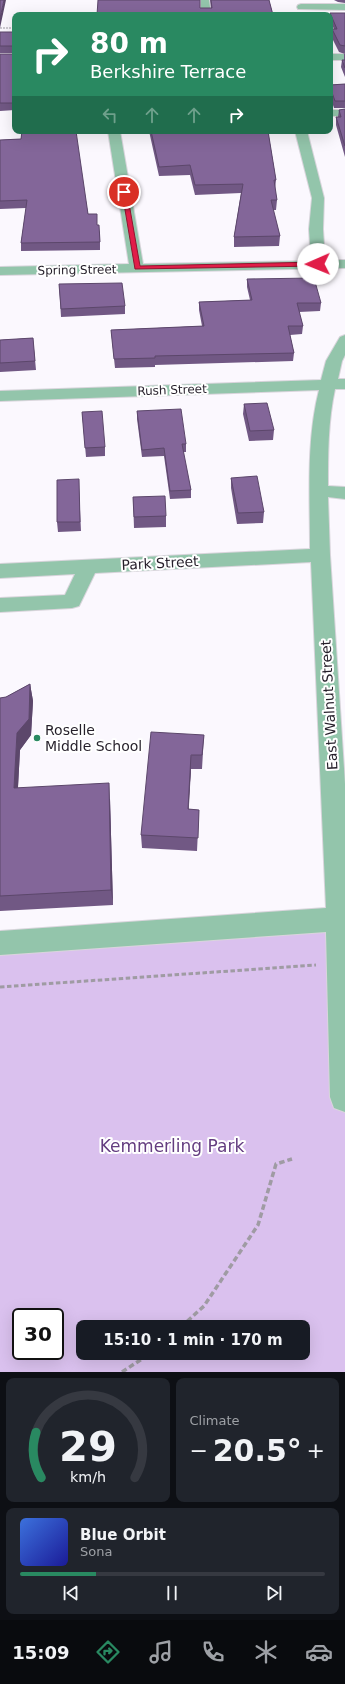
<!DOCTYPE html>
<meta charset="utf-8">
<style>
body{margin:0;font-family:"DejaVu Sans",sans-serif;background:#20242c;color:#f1f3f6;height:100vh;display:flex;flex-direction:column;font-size:15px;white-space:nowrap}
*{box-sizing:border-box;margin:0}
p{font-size:13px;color:#9ea1a6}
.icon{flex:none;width:22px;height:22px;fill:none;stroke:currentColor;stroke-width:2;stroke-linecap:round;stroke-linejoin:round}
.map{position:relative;height:1372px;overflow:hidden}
.details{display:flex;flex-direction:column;gap:6px;padding:6px;background:#0d0f14;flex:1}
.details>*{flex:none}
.top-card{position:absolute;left:12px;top:12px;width:321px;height:122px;border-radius:8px;box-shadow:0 4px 16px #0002;background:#298961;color:#fff;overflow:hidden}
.speed{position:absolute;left:12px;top:1308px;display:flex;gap:8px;font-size:20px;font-weight:700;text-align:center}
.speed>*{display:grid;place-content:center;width:52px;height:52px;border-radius:50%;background:#171b24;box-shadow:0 4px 16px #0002;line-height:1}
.speed .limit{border:2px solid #111;border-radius:6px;background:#fff;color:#111}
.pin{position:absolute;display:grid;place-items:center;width:34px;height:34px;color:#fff;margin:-17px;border:2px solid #fff;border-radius:50%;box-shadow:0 1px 4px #0007}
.me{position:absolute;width:44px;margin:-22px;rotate:269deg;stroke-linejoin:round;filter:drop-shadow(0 0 3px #0008)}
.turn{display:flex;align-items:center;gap:14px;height:84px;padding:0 12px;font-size:18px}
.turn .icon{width:52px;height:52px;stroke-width:2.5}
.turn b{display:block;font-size:28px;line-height:34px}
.lanes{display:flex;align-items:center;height:38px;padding:0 12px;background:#0003;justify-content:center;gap:20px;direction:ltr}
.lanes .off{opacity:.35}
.big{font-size:30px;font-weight:600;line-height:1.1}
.details .widget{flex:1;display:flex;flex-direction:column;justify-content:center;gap:6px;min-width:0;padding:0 14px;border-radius:8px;background:#20242c}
.details .dial{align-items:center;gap:0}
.dial svg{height:104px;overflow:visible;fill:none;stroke:#363941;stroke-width:7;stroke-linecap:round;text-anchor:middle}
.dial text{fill:#f1f3f6;stroke:none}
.song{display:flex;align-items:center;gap:12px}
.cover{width:48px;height:48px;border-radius:6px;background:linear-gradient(135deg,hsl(220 70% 55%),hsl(240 70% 35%))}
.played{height:4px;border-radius:2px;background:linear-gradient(90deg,#298961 25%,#363941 25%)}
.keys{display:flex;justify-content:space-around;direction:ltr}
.heat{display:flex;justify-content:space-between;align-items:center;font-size:22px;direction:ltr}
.details .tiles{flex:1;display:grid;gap:6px;grid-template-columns:1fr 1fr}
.widget:last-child{grid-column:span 2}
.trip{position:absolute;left:76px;top:1320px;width:234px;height:40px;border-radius:8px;background:#171b24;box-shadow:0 4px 16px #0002;font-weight:600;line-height:40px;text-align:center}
.tabs{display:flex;height:64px;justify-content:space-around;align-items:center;background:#090b0e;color:#9ea1a6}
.tabs .icon{width:28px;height:28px}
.tabs .active{color:#298961}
.tabs b{font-size:18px;color:#f1f3f6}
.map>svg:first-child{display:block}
.green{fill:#dac1ee;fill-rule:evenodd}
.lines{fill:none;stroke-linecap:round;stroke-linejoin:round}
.minor-casing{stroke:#d9d5dc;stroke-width:2}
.path-far2{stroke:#9f9ba3;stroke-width:1;stroke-dasharray:2 1;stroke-linecap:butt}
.path-far1{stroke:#9f9ba3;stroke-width:3;stroke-dasharray:4.5 2.5;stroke-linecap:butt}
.path{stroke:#9f9ba3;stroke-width:3.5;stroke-dasharray:5.5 3;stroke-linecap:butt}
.minor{fill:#93c5ab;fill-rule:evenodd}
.wall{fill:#715884}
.shaded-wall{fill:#5c476b}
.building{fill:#836699;stroke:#5c476b}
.route{fill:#e11d48;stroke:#92132f}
.poi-dot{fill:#298961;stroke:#fff;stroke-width:1.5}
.labels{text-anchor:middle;stroke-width:4;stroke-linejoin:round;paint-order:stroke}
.far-street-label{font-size:12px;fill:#251f2a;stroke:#fff}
.street-label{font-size:14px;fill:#251f2a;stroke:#fff}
.poi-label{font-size:14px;fill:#251f2a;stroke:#fff;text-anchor:start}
.near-park-label{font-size:17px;fill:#643d80;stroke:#fff}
</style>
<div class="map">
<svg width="345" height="1372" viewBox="0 0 345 1372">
<rect width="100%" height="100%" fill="#fbf8fe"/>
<!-- green -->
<path class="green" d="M339,919l6,80v373h-345v-436zM21,1317h34v34h-34zM83,1327h220v26h-220z"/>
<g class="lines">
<defs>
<path id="minor" d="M201,0h8l2,15h-10z
M301,4h44v6l-47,-1 -1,-2 1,-2z
M330,54h15v6h-15z
M330,110h15v6h-15z
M108,131h12l23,133 168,-3 -2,-32 3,-31 -17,-67h12l17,67 -1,31 2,31h20v8l-345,7v-8l129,-3z
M345,335v20l-3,6 -4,18h7v10h-10c-7,32 -7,65 -7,97l17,1v12l-17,-2 2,58 15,229v328l-11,-4 -4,-11 -4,-165 -326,23v-24l326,-23 -15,-346 -216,11 -16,33 -7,2 -72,4v-14l65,-3 10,-21 -75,4v-14l310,-15c0,-53 -4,-108 9,-159l-319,11v-10l321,-11 5,-19 14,-24z"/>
</defs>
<!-- minor casing -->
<use href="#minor" class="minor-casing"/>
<!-- path-far2 -->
<path class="path-far2" d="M0,28h15"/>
<!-- path-far1 -->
<path class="path-far1" d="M0,987l316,-22"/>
<!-- path -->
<path class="path" d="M181,1327l23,-21 54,-81 18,-61 16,-5
M122,1372l29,-19"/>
<!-- minor -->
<use href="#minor" class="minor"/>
</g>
<!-- wall -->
<path class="wall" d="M210,0h59l4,15 -73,-7h11z
M334,0h11v3l-7,-1z
M330,13h15v41l-6,-2 -8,-16 1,-7h2l-4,-8z
M0,32h15v21h-15z
M0,54h15v56l-15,1z
M344,54h1v23l-4,-10 1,-7h2z
M345,84v24h-11l-4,-12v-11z
M345,109v48l-9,-32v-8h2l1,-7z
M22,131h55v5h-1l12,78 9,11 3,8v17l-79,1v-8l5,-35 -26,1v-69l21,-1z
M149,131h37v2l42,-1v-1h40l8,49 -1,9 2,11 -1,10h-3l7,26 -1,10 -45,1v-10l7,-44 -46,2 -5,-20 -31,1z
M247,279l74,24 -1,8 -21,1 4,14 -1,8 -12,1 4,18 -1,8 -138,4v2l-40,1 -4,-38 91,-4 -3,-16v-8l51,-2 -3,-13z
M59,284l66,22v8l-64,3z
M33,338l3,32 -36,2v-32z
M244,404l30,26 -1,10 -24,1 -6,-27z
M137,411l49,33v8h-3l8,38v8l-21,1 -6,-43 -22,1 -5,-38z
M82,412l23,35v9l-19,1z
M231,478l33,34 -1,11 -26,1 -6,-36z
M79,488l2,43 -23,1 -1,-10z
M133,497l33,19v11l-32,1z
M30,684l3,17 -2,34 -11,15 -2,38 92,11 3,106 -113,6v-213l6,-1z
M204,735l-2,34h-11l-3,40 11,1 -2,41 -55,-3 -1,-13z"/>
<!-- shaded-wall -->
<path class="shaded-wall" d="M4,0h2l-6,28v-10z
M30,684l3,17 -2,34 -11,15 -3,54 -3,-16 3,-55z
M191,755v14l-3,54v-14z
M109,783l1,16 3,106 -2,-15z"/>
<!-- building -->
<path class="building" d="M0,0h4l-4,18z
M98,0h102v8h12l-1,-8h58l4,15h-176z
M330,13h15v33l-5,-1 -8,-16h5z
M0,32h15v14h-15z
M0,54h15v49h-15z
M342,60h3v8z
M345,84v17h-10l-5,-14v-2z
M345,109v37l-9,-29h5l-2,-7z
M22,131h54l12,83h9v11h2l1,17 -79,1 6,-43 -27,1v-61l21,-1z
M151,131h35v2l45,-1 -1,-1h38l8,49h-2l3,20h-6l9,36 -46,1 9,-53 -48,1 -5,-20 -31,2z
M314,278l7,25h-24l6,23h-15l6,27 -139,3v2l-41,1 -3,-29 93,-4 -5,-24 53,-2 -5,-21z
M122,283l3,23 -64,3 -2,-25z
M33,338l2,23 -35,2v-23z
M267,403l7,27 -24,1 -6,-27z
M181,409l5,35h-4l9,46 -21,1 -6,-43 -22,2 -5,-39z
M102,411l3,36 -20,1 -3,-36z
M257,476l7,36 -26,1 -7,-35z
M79,479l1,43h-23v-42z
M165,496l1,20 -32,1 -1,-20z
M30,684l-1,35 -12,14 -3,55 95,-5 2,107 -111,6v-198l6,-1z
M151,732l53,3 -2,20h-11l-3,54 11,1 -1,28 -57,-3z"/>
<!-- route -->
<path class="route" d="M124,190l3,2 13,74 178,-4 2,2 -2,2 -183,3 -13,-77z"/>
<!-- markers -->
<circle class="poi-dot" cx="37" cy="738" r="4"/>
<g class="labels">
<!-- far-street labels -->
<g class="far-street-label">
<text transform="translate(77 270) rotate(-1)" y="4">Spring Street</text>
<text transform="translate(172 390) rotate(-2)" y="4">Rush Street</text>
</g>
<!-- street labels -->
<g class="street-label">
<text transform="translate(160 563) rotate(-3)" y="5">Park Street</text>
<text transform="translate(329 705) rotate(-93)" y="5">East Walnut Street</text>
</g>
<!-- poi labels -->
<g class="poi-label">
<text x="45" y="735">Roselle<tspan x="45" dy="16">Middle School</tspan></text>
</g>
<!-- near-park labels -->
<g class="near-park-label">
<text x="172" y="1152">Kemmerling Park</text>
</g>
</g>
</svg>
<div class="speed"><div class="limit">30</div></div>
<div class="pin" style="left:124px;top:192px;background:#d93025"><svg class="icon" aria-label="arrive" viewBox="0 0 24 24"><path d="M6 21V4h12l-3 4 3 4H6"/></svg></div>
<svg class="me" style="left:318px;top:264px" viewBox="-20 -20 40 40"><circle r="19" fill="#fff"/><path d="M0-13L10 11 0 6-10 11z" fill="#e11d48"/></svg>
<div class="trip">15:10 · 1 min · 170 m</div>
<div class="top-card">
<div class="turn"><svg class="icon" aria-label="right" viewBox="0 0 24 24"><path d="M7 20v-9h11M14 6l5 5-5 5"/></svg><div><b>80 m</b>Berkshire Terrace</div></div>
<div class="lanes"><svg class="icon off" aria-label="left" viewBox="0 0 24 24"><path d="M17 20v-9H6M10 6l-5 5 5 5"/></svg><svg class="icon off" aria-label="ahead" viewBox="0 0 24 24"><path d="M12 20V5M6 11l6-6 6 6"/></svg><svg class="icon off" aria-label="ahead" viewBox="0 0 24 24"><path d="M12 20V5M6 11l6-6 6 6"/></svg><svg class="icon" aria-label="right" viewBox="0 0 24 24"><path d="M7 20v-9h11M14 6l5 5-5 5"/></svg></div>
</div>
</div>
<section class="details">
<div class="tiles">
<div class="widget dial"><svg viewBox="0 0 100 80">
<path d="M14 69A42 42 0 1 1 86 69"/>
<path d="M14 69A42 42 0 0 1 10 34" stroke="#298961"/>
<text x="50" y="56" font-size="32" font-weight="700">29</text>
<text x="50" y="72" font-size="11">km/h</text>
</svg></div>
<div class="widget"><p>Climate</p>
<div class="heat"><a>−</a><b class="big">20.5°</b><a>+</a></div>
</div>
<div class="widget">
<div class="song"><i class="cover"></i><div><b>Blue Orbit</b><p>Sona</p></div></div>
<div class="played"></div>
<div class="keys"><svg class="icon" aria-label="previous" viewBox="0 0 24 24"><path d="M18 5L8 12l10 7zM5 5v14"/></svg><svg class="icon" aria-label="pause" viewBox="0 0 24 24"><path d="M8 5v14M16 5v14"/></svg><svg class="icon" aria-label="next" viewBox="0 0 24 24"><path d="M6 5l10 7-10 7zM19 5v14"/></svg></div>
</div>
</div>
</section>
<nav class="tabs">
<b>15:09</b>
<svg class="icon active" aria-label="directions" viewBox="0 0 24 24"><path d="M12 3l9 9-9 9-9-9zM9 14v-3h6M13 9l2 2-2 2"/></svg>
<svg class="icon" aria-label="music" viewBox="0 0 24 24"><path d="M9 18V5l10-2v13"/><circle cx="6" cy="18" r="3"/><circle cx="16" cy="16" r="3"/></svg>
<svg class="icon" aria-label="phone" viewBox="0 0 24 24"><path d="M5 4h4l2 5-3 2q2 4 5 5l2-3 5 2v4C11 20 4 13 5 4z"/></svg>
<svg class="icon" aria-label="climate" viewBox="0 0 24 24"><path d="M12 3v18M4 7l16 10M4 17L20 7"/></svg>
<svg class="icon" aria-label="car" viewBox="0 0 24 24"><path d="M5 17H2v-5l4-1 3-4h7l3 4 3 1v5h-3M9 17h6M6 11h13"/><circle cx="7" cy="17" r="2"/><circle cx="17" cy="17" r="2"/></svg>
</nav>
